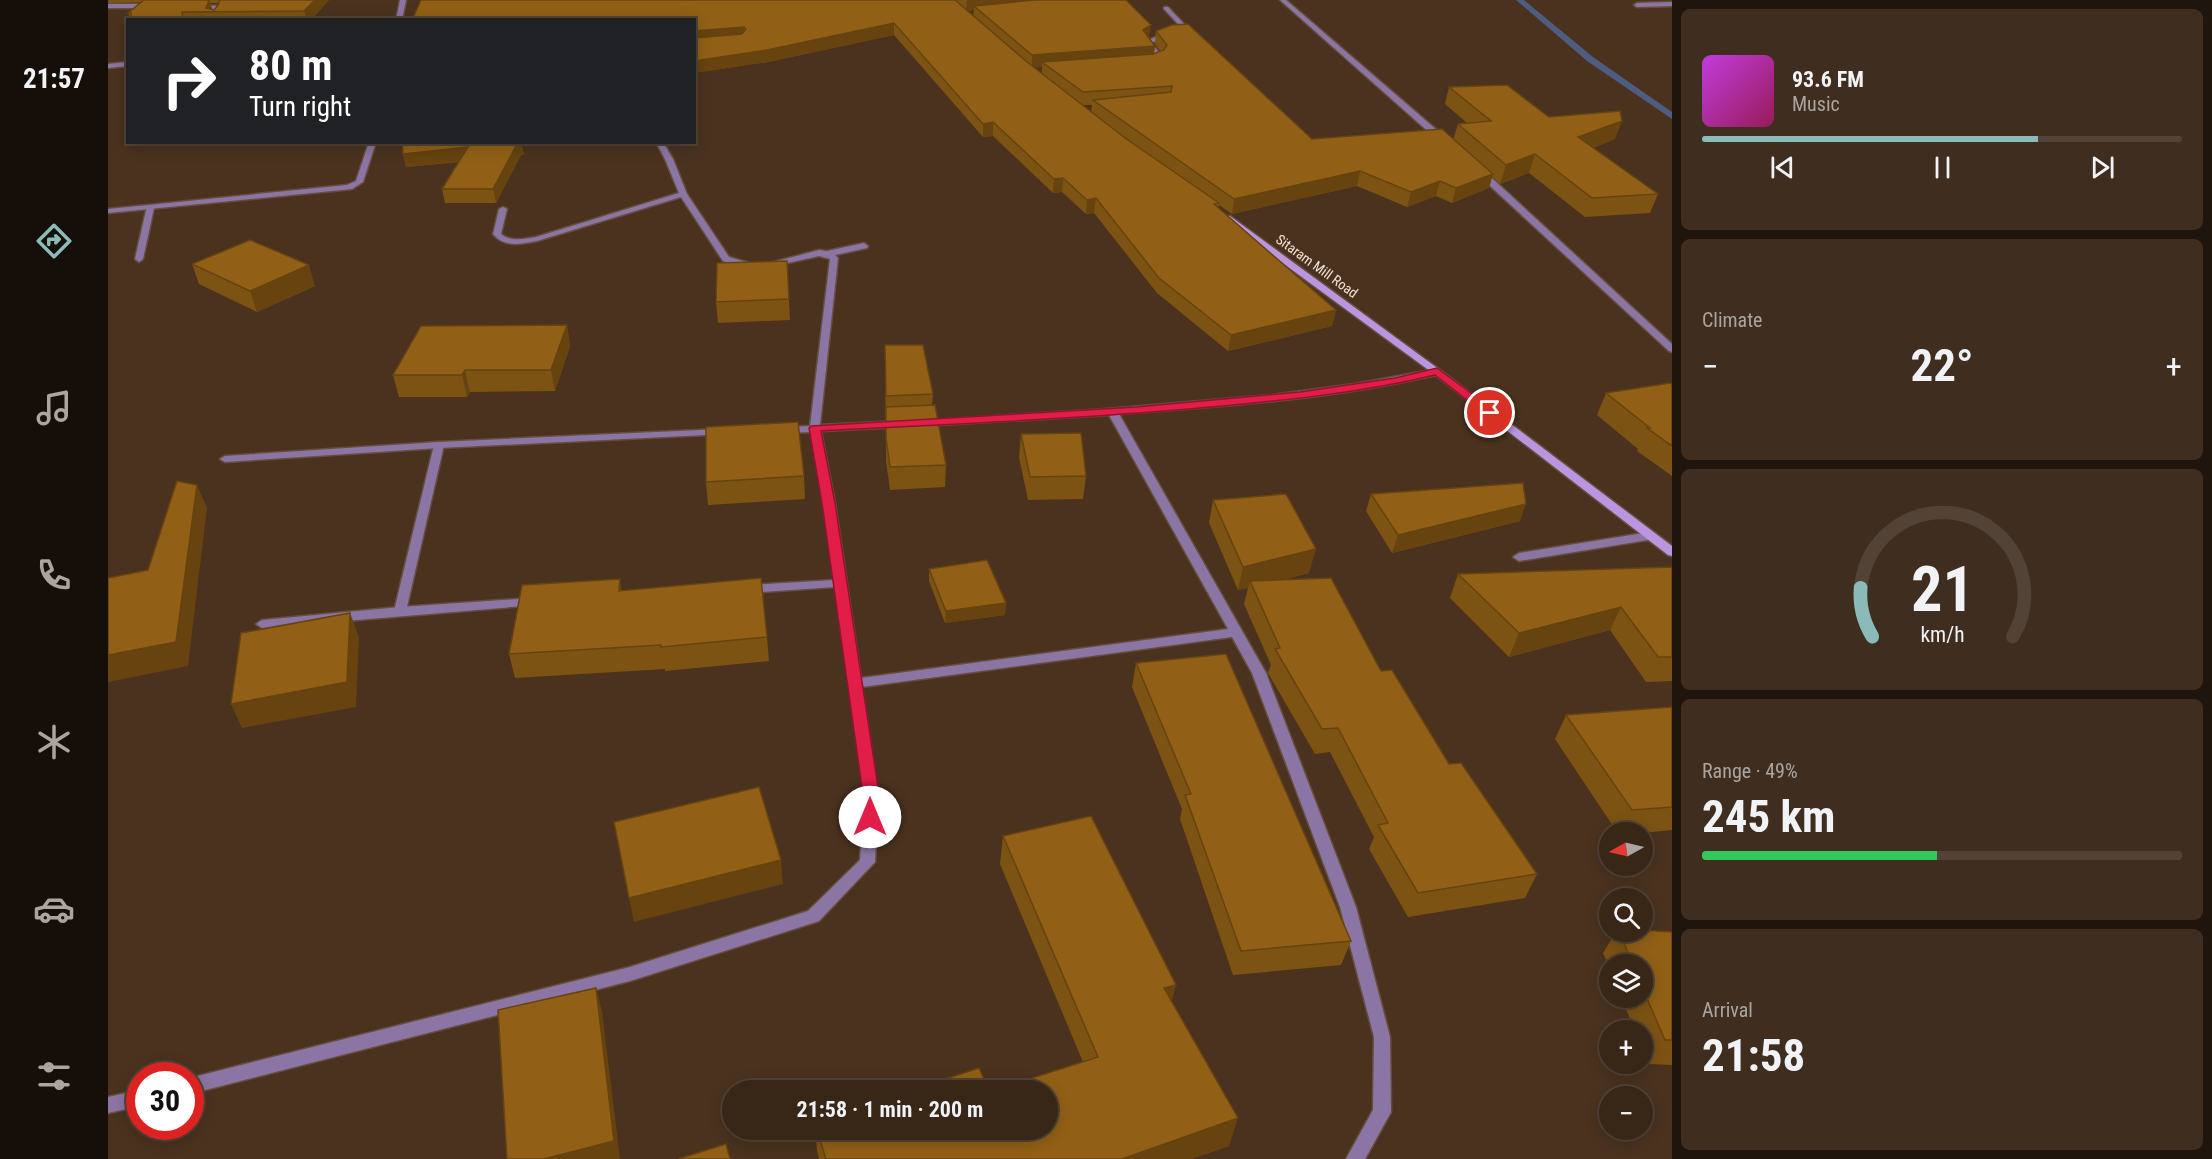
<!DOCTYPE html>
<meta charset="utf-8">
<style>
body{margin:0;font-family:"Roboto Condensed",sans-serif;background:#3f2e20;color:#f1f3f6;height:100vh;display:flex;flex-direction:column;font-size:22px;white-space:nowrap}
*{box-sizing:border-box;margin:0}
p{font-size:20px;color:#aba5a1}
.icon{flex:none;width:33px;height:33px;fill:none;stroke:currentColor;stroke-width:2;stroke-linecap:round;stroke-linejoin:round}
.map{position:relative;flex:1;overflow:hidden}
.sheet{display:flex;flex-direction:column;gap:9px;padding:9px;background:#1f150d;width:540px}
.sheet>*{flex:none}
.hud{position:absolute;left:18px;top:18px;width:570px;height:126px;border-radius:0px;box-shadow:0 3px 15px #0003,0 0 0 2px #524336;background:#202124;color:#fff;overflow:hidden}
.needle{width:39px;rotate:262deg}
.controls{position:absolute;left:1491px;top:822px;display:grid;gap:12px}
.controls a{display:grid;place-items:center;width:54px;height:54px;border-radius:50%;background:#382617;box-shadow:0 3px 15px #0003,0 0 0 2px #524336;font-size:30px}
.speed{position:absolute;left:18px;top:1062px;display:flex;gap:12px;font-size:30px;font-weight:700;text-align:center}
.speed>*{display:grid;place-content:center;width:78px;height:78px;border-radius:50%;background:#382617;box-shadow:0 3px 15px #0003,0 0 0 2px #524336;line-height:1}
.speed .limit{border:9px solid #d22;background:#fff;color:#111}
.pin{position:absolute;display:grid;place-items:center;width:51px;height:51px;color:#fff;margin:-26px;border:3px solid #fff;border-radius:50%;box-shadow:0 2px 6px #0007}
.me{position:absolute;width:66px;margin:-33px;rotate:0deg;stroke-linejoin:round;filter:drop-shadow(0 0 4px #0008)}
.turn{display:flex;align-items:center;gap:21px;height:126px;padding:0 24px;font-size:27px}
.turn .icon{width:78px;height:78px;stroke-width:2.5}
.turn b{display:block;font-size:42px;line-height:51px}
.big{font-size:45px;font-weight:700;line-height:1.1}
.sheet .tile{flex:1;display:flex;flex-direction:column;justify-content:center;gap:9px;min-width:0;padding:0 21px;border-radius:9px;background:#3f2e20}
.sheet .dial{align-items:center;gap:0}
.dial svg{height:156px;overflow:visible;fill:none;stroke:#524336;stroke-width:7;stroke-linecap:round;text-anchor:middle}
.dial text{fill:#f1f3f6;stroke:none}
.song{display:flex;align-items:center;gap:18px}
.cover{width:72px;height:72px;border-radius:9px;background:linear-gradient(135deg,hsl(290 70% 55%),hsl(330 70% 35%))}
.played{height:6px;border-radius:3px;background:linear-gradient(90deg,#8bbbb9 70%,#524336 70%)}
.keys{display:flex;justify-content:space-around;direction:ltr}
.heat{display:flex;justify-content:space-between;align-items:center;font-size:33px;direction:ltr}
.charge{height:9px;border-radius:4px;background:linear-gradient(90deg,#34c759 49%,#524336 0)}
.trip{position:absolute;left:614px;top:1080px;width:336px;height:60px;border-radius:30px;background:#382617;box-shadow:0 3px 15px #0003,0 0 0 2px #524336;font-weight:700;line-height:60px;text-align:center}
main{display:flex;flex:1;min-height:0}
.menu{display:flex;flex-direction:column;width:108px;justify-content:space-around;align-items:center;background:#160f09;color:#aba5a1}
.menu .icon{width:42px;height:42px}
.menu .active{color:#8bbbb9}
.menu b{font-size:27px;color:#f1f3f6}
.map>svg:first-child{display:block}
.lines{fill:none;stroke-linecap:round;stroke-linejoin:round}
.stream{fill:#4d5c7f;fill-rule:evenodd}
.lane-casing{stroke:#654e3c;stroke-width:3}
.street-casing{stroke:#654e3c;stroke-width:3}
.secondary-casing{stroke:#654e3c;stroke-width:3}
.lane{fill:#8b75a4;fill-rule:evenodd}
.street{fill:#8b75a4;fill-rule:evenodd}
.secondary{fill:#ba96e1;fill-rule:evenodd}
.wall{fill:#7d5313;fill-rule:evenodd}
.shaded-wall{fill:#66430f}
.building{fill:#916016;stroke:#66430f;stroke-width:1.5}
.route{fill:#e11d48;stroke:#92132f;stroke-width:1.5}
.labels{text-anchor:middle;stroke-width:6;stroke-linejoin:round;paint-order:stroke}
.far-street-label{font-size:14px;fill:#f1e1d5;stroke:#4a321f}
</style>
<main>
<nav class="menu">
<b>21:57</b>
<svg class="icon active" aria-label="directions" viewBox="0 0 24 24"><path d="M12 3l9 9-9 9-9-9zM9 14v-3h6M13 9l2 2-2 2"/></svg>
<svg class="icon" aria-label="music" viewBox="0 0 24 24"><path d="M9 18V5l10-2v13"/><circle cx="6" cy="18" r="3"/><circle cx="16" cy="16" r="3"/></svg>
<svg class="icon" aria-label="phone" viewBox="0 0 24 24"><path d="M5 4h4l2 5-3 2q2 4 5 5l2-3 5 2v4C11 20 4 13 5 4z"/></svg>
<svg class="icon" aria-label="climate" viewBox="0 0 24 24"><path d="M12 3v18M4 7l16 10M4 17L20 7"/></svg>
<svg class="icon" aria-label="car" viewBox="0 0 24 24"><path d="M5 17H2v-5l4-1 3-4h7l3 4 3 1v5h-3M9 17h6M6 11h13"/><circle cx="7" cy="17" r="2"/><circle cx="17" cy="17" r="2"/></svg>
<svg class="icon" aria-label="filters" viewBox="0 0 24 24"><path d="M4 7h16M4 17h16"/><circle cx="9" cy="7" r="2"/><circle cx="15" cy="17" r="2"/></svg>
</nav>
<div class="map">
<svg width="1564" height="1159" viewBox="0 0 1564 1159">
<rect width="100%" height="100%" fill="#4a321f"/>
<g class="lines">
<!-- stream -->
<path class="stream" d="M1408,0h8l69,57 79,55v7l-85,-58z"/>
<defs>
<path id="lane" d="M39,206l7,2 -11,51 -4,3 -4,-3z
M331,442l5,3 -38,166 -6,4 -6,-4 40,-166z"/>
<path id="street" d="M292,0h6l-4,20h-6z
M1172,0h6l160,138v4h-6z
M1564,2v4l-35,1 -3,-2 3,-2z
M0,4h44l3,2 -3,2h-44z
M88,5l24,1 1,10 -3,4h-6l3,-4v-7l-21,-1z
M1056,7h4l16,17 -3,6 -30,13 12,14 -1,4 -8,3 -3,-2 6,-5 -13,-15 32,-14 2,-4 -14,-15z
M20,62v4l-20,2v-4z
M261,142h7l-13,40 -11,7 -244,24v-4l239,-24 9,-4z
M548,142h7l10,17 14,35 42,63 24,7v4h-12l-18,-7 -42,-64 -144,44c-17,3 -32,7 -44,-7l6,-25 4,-2 4,2 -6,25c9,8 23,5 35,3l143,-44 -14,-34z
M1368,169h6l190,175v8l-3,-1 -193,-178z
M756,243l4,3 -1,2 -32,7 3,3 -18,167 82,-4 5,3 -5,3 -81,4 14,72 26,175 367,-49 -119,-214 -187,11 -4,-1 -1,-2 1,-2 189,-12 165,-14 83,-11 82,-15 5,3 -2,2c-105,25 -214,32 -321,40l147,259 90,234 34,130 1,75 -26,47h-19l27,-49 1,-73 -34,-130 -88,-234 -20,-36 -370,50 16,107 -3,68 -56,59 -6,2 -183,58 -440,113v-16l440,-111 178,-56 52,-51 4,-66 -29,-207 -88,6 -6,-4 6,-4 87,-5 -11,-77 -12,-71 -26,1 -5,-3 5,-3 25,-1 20,-167 -11,-3 -49,11 -4,-3 53,-14 8,1z
M614,429l4,1 1,2 -1,2 -287,14 -214,14 -5,-3 5,-3 214,-14z
M1542,532l6,4 -2,3 -135,22 -6,-4 6,-4z
M424,598l4,1 2,3 -2,3 -274,23 -6,-4 6,-4 138,-13z
M32,1090v16l-32,7v-16z"/>
<path id="secondary" d="M1116,216h6l210,154 232,176v10l-4,-1 -234,-181 -210,-154z"/>
</defs>
<!-- lane casing -->
<use href="#lane" class="lane-casing"/>
<!-- street casing -->
<use href="#street" class="street-casing"/>
<!-- secondary casing -->
<use href="#secondary" class="secondary-casing"/>
<!-- lane -->
<use href="#lane" class="lane"/>
<!-- street -->
<use href="#street" class="street"/>
<!-- secondary -->
<use href="#secondary" class="secondary"/>
</g>
<!-- wall -->
<path class="wall" d="M0,0h221l-18,20h-180l-3,-7 14,-11 -34,1zM102,3h8l1,1 -5,6h-2z
M313,0h705l29,46 -1,8 7,-2 -6,-8 1,-13 156,108 141,1 5,-16 9,-1 -22,-19 4,-17 100,30 66,22 -22,9 65,46 -8,19 -65,4 -56,-44 -29,11 -8,-8 -3,12 -37,15 -16,-7 -29,11 -50,-21 -125,28 -13,-9 -1,3 118,102 -4,16 -104,25 -71,-58 -63,-80 -8,1 -24,-22 -9,1 -60,-57 -10,1 -89,-102 -126,27 -74,11v-53zM866,10l-1,6 -5,-5zM926,67h8v6zM975,105h9l-1,7zM1003,127l41,30 -27,-19z
M294,142h119l3,13h-3l-25,48h-51l-3,-14 17,-27 -53,5 -3,-13z
M679,261l3,59 -72,3 -2,-21z
M84,264l123,22 -58,26 -58,-28z
M459,325l3,21 -15,45 -85,1 -3,5h-68l-6,-22z
M777,345l48,49 -1,11 14,60 -1,22 -55,3 -4,-29z
M1564,384v92l-35,-25 1,-2 -41,-34 9,-22z
M913,434l65,42 -3,23 -55,1 -9,-43z
M696,476l1,23 -97,6 -2,-23z
M1263,494l149,27 -128,32 -26,-42z
M1105,500l96,73 -27,7 99,91 68,93 88,110 -12,24 -117,19 -39,-68 5,-12 -44,-85 -15,2 -47,-81 3,-8 -27,-61 4,-16 -10,2 -29,-67z
M1564,567v114l-26,1 -36,-52 -101,27 -59,-59 8,-24z
M821,569l77,34 -1,12 -60,8 -16,-42z
M514,591l145,46 2,24 -104,10v-2l-150,9 -6,-24z
M1028,663l215,278 -10,24 -108,10 -53,-156 2,-10 -50,-122z
M1564,707v123l-30,3 -25,-1 -62,-93 11,-24z
M895,836l169,166 57,144 -38,13h-372l-2,-9 -2,-20h232l36,-68 -83,-198z
M1508,932h56v133l-23,-1 -7,-16v-18h-7l-14,-32h21v-34h-32v5l-7,-16z"/>
<!-- shaded-wall -->
<path class="shaded-wall" d="M101,0l4,11 -7,-3z
M207,0h14l-18,20h-4l-3,-9z
M859,0h79l-72,6v4l-8,1z
M786,23v12l-126,27 -74,11v-12z
M1043,25l-2,12 -6,-7z
M636,27l1,12 -51,4v-12z
M1047,46l-2,12 -111,4v5l-10,1v-13z
M1514,121l-7,18 -43,17 6,-19z
M885,122v14l-10,1v-13z
M410,142h3l3,13h-3l-25,48 -3,-14z
M360,147l3,13 -65,7 -3,-13z
M1427,154l-6,19 -29,11 6,-19z
M1252,171l-3,15 -125,28 2,-15z
M1385,174l-4,14 -37,15 4,-15z
M955,178l-1,14 -9,1 1,-14z
M1332,181l-4,15 -29,11 4,-15z
M988,198l-2,15 -8,1 1,-14z
M201,265l6,21 -58,26 -7,-21z
M1228,310l-4,16 -104,25 3,-16z
M459,325l3,21 -15,45 -4,-21z
M357,370l5,22 -3,5 -5,-22z
M89,485l10,23 -19,158 -80,16v-27z
M1418,504l-6,17 -128,32 6,-18z
M1208,549l-7,24 -56,14 -3,-6 -2,7 -10,2 5,-23z
M512,579l4,24 -5,-12z
M898,603l-1,12 -60,8 1,-12z
M1513,607l-11,23 -101,27 10,-24z
M242,613l9,24 -3,70 -114,21 -11,-24z
M673,860l2,24 -149,38 -5,-24z
M1068,985l-7,28 -5,-25z
M488,988l6,23 18,148h-76z
M1130,1118l-9,28 -38,13h-69z"/>
<!-- building -->
<path class="building" d="M36,0h65l-3,8 8,2 5,-6v-4h96l-11,11 -122,1 1,8h-52v-7h-3z
M313,0h534l72,62 98,76 94,65 -5,1 122,106 -105,25 -72,-57 -63,-80 -9,2 -24,-22 -9,1 -61,-57 -10,2 -89,-101 -127,27 -73,11v-23l48,-4 4,-5 -2,-2 -50,4v-11h-282z
M927,0h91l25,25 -8,5 12,16 -123,9 -58,-49z
M1080,24l124,115 130,-10 51,45 -37,14 -16,-7 -29,11 -51,-21 -126,28 -141,-99 78,-8 1,-6 -89,6 -41,-30 111,-8 11,-4 3,-5 -11,-14 16,-6z
M1399,85l42,32 71,-6 2,10 -44,16 80,57 -66,4 -57,-44 -29,11 -48,-41 33,-3 -42,-34z
M294,142h116l-25,47h-51l26,-42 -65,7z
M142,240l59,25 -59,26 -58,-27z
M679,261l2,38 -73,3 1,-39z
M459,325l-16,45h-86l-3,5h-69l28,-49z
M777,345h38l10,49 -47,2z
M1562,383l2,1v62l-25,-18h3l-44,-35z
M827,405l11,60 -56,2 -4,-29v-31z
M690,422l6,54 -98,6v-55z
M973,433l5,43 -56,1 -9,-43z
M69,481l20,4 -21,157 -68,13v-77l40,-8z
M1415,483l3,21 -128,31 -27,-41z
M1178,494l30,55 -73,18 -30,-67z
M879,560l19,43 -60,8 -17,-42z
M1564,567v90h-14l-37,-50 -102,26 -61,-59z
M653,578l6,59 -106,10v-2l-152,9 13,-69 98,-6 -1,12z
M1223,578l50,93 11,-1 57,94 12,-1 76,111 -119,19 -40,-68 10,-2 -50,-95 -16,1 -47,-80 5,-1 -30,-67z
M242,613l-3,69 -116,22 10,-71z
M1118,654l125,287 -110,10 -56,-156 6,-1 -55,-131z
M1564,707v100l-40,3 -66,-95z
M651,787l22,73 -152,38 -15,-76z
M983,816l85,169 -12,3 74,130 -116,41h-296l-9,-29h230v-40h-52l103,-33 -95,-221z
M1534,930l30,2v108h-7l-23,-53v-23h-9l-14,-32h23z
M488,988l18,153 -70,18h-37l-9,-149z
M871,1068l10,22h-77z
M618,1144l4,15h-52z"/>
<!-- route -->
<path class="route" d="M1329,368l57,42v5h-8l-51,-40c-74,18 -149,25 -224,32 -130,12 -260,17 -390,24l14,72 44,291 -1,23 -2,4 -6,2 -6,-2 -2,-4 1,-23 -41,-291 -13,-75 2,-2 325,-19 164,-15 95,-14z"/>
<g class="labels">
<!-- far-street labels -->
<g class="far-street-label">
<text transform="translate(1209 266) rotate(36)" y="5">Sitaram Mill Road</text>
</g>
</g>
</svg>
<div class="controls">
<a><svg class="needle" viewBox="-14 -14 28 28"><path d="M0-13l5 13h-10z" fill="#e53935"/><path d="M0 13l5-13h-10z" fill="#aba5a1"/></svg></a>
<a><svg class="icon" aria-label="search" viewBox="0 0 24 24"><circle cx="10" cy="10" r="6"/><path d="M15 15l6 6"/></svg></a>
<a><svg class="icon" aria-label="layers" viewBox="0 0 24 24"><path d="M12 4l9 5-9 5-9-5zM3 14l9 5 9-5"/></svg></a>
<a>+</a>
<a>−</a>
</div>
<div class="speed"><div class="limit">30</div></div>
<div class="pin" style="left:1382px;top:413px;background:#d93025"><svg class="icon" aria-label="arrive" viewBox="0 0 24 24"><path d="M6 21V4h12l-3 4 3 4H6"/></svg></div>
<svg class="me" style="left:762px;top:817px" viewBox="-20 -20 40 40"><circle r="19" fill="#fff"/><path d="M0-13L10 11 0 6-10 11z" fill="#e11d48"/></svg>
<div class="trip">21:58 · 1 min · 200 m</div>
<div class="hud">
<div class="turn"><svg class="icon" aria-label="right" viewBox="0 0 24 24"><path d="M7 20v-9h11M14 6l5 5-5 5"/></svg><div><b>80 m</b>Turn right</div></div>
</div>
</div>
<section class="sheet">
<div class="tile">
<div class="song"><i class="cover"></i><div><b>93.6 FM</b><p>Music</p></div></div>
<div class="played"></div>
<div class="keys"><svg class="icon" aria-label="previous" viewBox="0 0 24 24"><path d="M18 5L8 12l10 7zM5 5v14"/></svg><svg class="icon" aria-label="pause" viewBox="0 0 24 24"><path d="M8 5v14M16 5v14"/></svg><svg class="icon" aria-label="next" viewBox="0 0 24 24"><path d="M6 5l10 7-10 7zM19 5v14"/></svg></div>
</div>
<div class="tile"><p>Climate</p>
<div class="heat"><a>−</a><b class="big">22°</b><a>+</a></div>
</div>
<div class="tile dial"><svg viewBox="0 0 100 80">
<path d="M14 69A42 42 0 1 1 86 69"/>
<path d="M14 69A42 42 0 0 1 8 44" stroke="#8bbbb9"/>
<text x="50" y="56" font-size="32" font-weight="700">21</text>
<text x="50" y="72" font-size="11">km/h</text>
</svg></div>
<div class="tile"><p>Range · 49%</p><b class="big">245 km</b><div class="charge"></div></div>
<div class="tile"><p>Arrival</p><b class="big">21:58</b></div>
</section>
</main>
